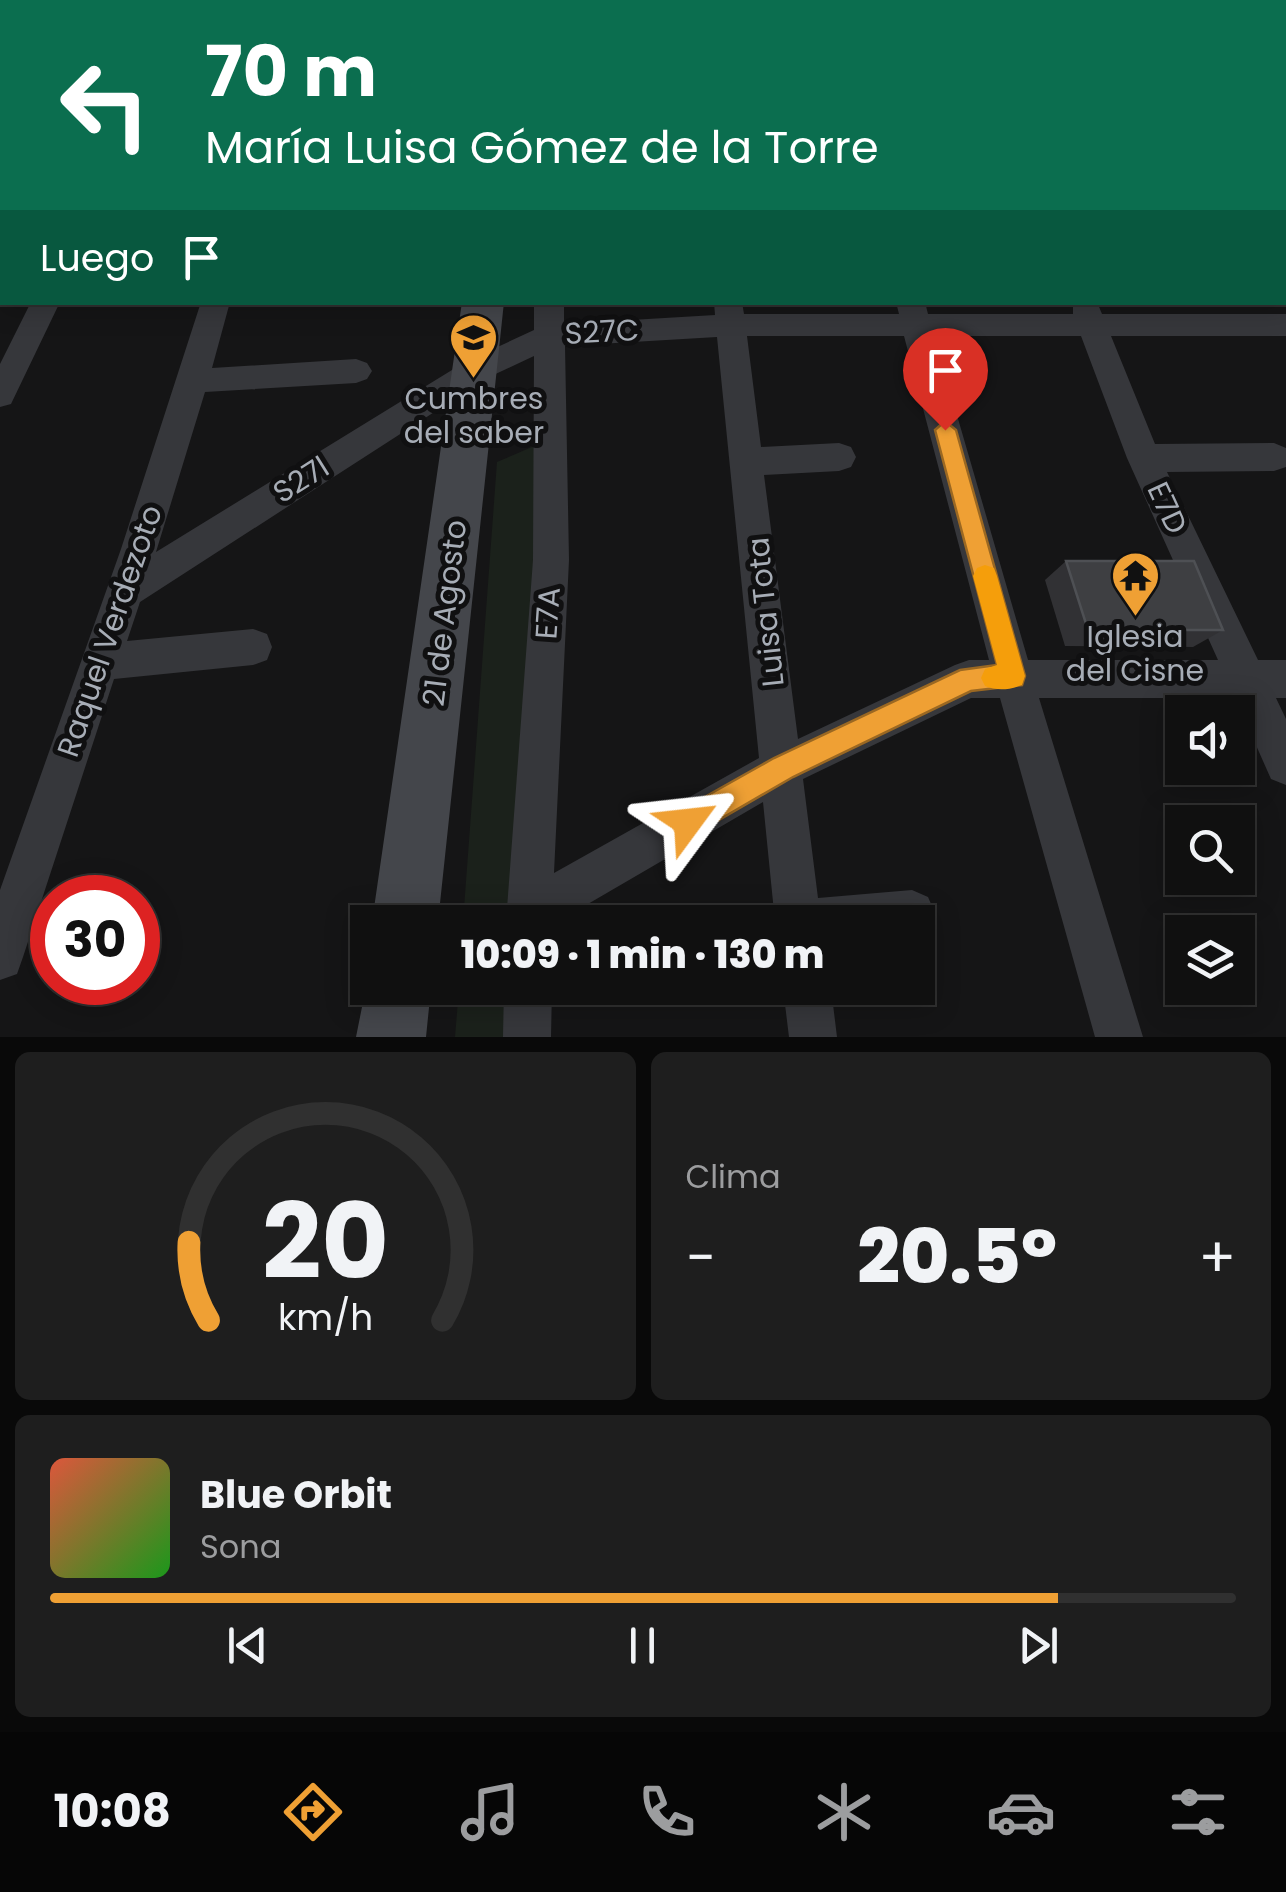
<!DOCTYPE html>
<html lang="es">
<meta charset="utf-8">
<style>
body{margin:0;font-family:Poppins,sans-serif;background:#1e1e1e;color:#f1f3f6;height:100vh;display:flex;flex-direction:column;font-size:38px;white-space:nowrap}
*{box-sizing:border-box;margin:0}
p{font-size:32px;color:#9c9d9f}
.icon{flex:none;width:55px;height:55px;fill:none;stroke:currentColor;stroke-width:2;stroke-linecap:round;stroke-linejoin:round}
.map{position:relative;height:1037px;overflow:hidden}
.details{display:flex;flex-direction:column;gap:15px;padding:15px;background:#090909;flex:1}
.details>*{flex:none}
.hud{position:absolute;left:0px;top:0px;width:1288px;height:305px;box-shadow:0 5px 25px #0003,0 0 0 2px #303030;background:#0b6e4f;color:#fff;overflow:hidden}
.tools{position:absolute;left:1165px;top:695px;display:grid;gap:20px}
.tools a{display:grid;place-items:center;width:90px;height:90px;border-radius:0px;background:#101010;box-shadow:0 5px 25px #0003,0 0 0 2px #303030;font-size:50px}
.speed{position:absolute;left:30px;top:875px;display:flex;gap:20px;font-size:50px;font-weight:700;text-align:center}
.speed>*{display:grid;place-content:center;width:130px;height:130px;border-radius:50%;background:#101010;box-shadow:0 5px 25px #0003,0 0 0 2px #303030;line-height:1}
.speed .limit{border:15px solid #d22;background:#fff;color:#111}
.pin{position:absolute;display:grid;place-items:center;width:85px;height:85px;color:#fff;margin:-102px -42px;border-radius:50% 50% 50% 0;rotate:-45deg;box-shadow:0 0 10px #0007}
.pin .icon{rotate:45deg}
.me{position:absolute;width:110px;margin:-55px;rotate:60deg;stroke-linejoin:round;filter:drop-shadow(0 0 8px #0008)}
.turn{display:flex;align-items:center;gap:35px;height:210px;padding:0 40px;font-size:45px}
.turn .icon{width:130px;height:130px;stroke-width:2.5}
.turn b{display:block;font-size:70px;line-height:85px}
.then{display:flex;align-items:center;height:95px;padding:0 40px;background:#0003;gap:20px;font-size:38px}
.big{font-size:75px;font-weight:800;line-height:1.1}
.details .widget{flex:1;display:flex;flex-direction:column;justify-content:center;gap:15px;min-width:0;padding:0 35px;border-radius:15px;background:#1e1e1e}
.details .dial{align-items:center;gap:0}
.dial svg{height:260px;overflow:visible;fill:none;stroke:#303030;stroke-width:7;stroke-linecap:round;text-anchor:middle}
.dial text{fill:#f1f3f6;stroke:none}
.song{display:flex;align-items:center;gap:30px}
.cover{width:120px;height:120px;border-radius:15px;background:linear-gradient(135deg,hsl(10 70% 55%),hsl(120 70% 35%))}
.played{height:10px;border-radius:5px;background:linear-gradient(90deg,#efa034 85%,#303030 85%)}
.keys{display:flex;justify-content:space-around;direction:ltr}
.heat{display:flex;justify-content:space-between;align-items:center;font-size:55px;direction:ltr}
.details .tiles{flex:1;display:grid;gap:15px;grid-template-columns:1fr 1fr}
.widget:last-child{grid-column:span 2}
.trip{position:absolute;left:350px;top:905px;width:585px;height:100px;border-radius:0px;background:#101010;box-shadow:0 5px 25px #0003,0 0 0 2px #303030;font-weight:800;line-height:100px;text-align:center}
.tabs{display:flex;height:160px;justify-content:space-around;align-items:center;background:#060606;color:#9c9d9f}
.tabs .icon{width:70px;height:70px}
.tabs .selected{color:#efa034}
.tabs b{font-size:45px;color:#f1f3f6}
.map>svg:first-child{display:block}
.green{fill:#1b211b}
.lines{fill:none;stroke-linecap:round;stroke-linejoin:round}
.stream{stroke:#2b353a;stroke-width:6}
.street{fill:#36373b;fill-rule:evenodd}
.secondary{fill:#44464b;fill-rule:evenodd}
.wall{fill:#313134}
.building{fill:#3e3f42;stroke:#4e5054;stroke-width:2.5}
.route{fill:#efa034;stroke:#9b6822;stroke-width:2.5}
.slow{fill:#f59e0b}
.labels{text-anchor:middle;stroke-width:10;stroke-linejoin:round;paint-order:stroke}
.street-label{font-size:30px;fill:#a7adb6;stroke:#101011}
.poi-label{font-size:30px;fill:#a7adb6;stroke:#101011}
</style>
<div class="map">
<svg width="1286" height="1037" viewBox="0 0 1286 1037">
<rect width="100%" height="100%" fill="#151516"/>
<!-- green -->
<path class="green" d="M553,438l-28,484h-62l34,-460z
M459,988h63l-3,49h-64z"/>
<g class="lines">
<!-- stream -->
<path class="stream" d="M979,0l7,2"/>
<!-- street -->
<path class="street" d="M486,0h22v2h-21z
M1285,223h1v20h-1z
M31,302h29l-49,102 -11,3v-43z
M201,302h29l-18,66 144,-9 11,4 5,8 -5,8 -11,4 -151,9 -49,160 309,-190 69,-32v-28h30v22l151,-9 -1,-13h28l2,12h155l-3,-12h29l3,12h145v-12h24l5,12h184v22h-175l44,108 119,-1 12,5v19l-12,4 -107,1 91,188h28v38h-10l10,21v66l-15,-6 -36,-81h-196l104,339h-48l-95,-339h-29l-168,81 15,119 94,-8 16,7 7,16 -7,16 -10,5v-12h-143l-12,-120 -206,120h-51l27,-362 1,-204 -47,22 -347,224 -13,39 126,-12 14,5 5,13 -5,13 -14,5 -139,14 -91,278 -6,17 -17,6v-90l121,-341zM747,336h157l85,324h-20l-14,5 -157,74 -34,-264 75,-4 12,-4 5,-10 -5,-10 -12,-4 -78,4zM934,336h147l46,122 91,202h-190zM717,337l42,421 -205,115 15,-313 -4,-214z
M504,988h48l-1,49h-48z
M783,988h48l6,49h-48z"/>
<!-- secondary -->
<path class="secondary" d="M2,121v22l-2,1v-22z
M462,302h42l-66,620h-66z
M368,977v11h63l-5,49h-70z"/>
</g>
<!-- wall -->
<path class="wall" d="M1066,561l157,69 -30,17 -128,-1 -20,-66z"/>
<!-- building -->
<path class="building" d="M1066,561h128l29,69h-135z"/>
<!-- route -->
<path class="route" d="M945,421l11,9 69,246 -3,9 -51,6 -178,86 -95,55 -10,4 -10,-4 -4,-10 4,-10 96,-54 186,-88 37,-5 -62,-235z"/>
<!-- slow -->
<path class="slow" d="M985,565l9,3 3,8 28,100 -3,9c-13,5 -25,6 -37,1l-4,-8 4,-9 12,-4 -24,-89 4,-8z"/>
<!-- icons -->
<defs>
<symbol id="school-pin" viewBox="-11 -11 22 30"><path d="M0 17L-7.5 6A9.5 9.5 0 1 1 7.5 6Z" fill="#efa034" stroke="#101011"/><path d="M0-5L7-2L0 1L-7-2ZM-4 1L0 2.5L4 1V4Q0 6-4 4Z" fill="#111"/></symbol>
<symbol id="temple-pin" viewBox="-11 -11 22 30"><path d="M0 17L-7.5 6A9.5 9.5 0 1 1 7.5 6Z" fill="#efa034" stroke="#101011"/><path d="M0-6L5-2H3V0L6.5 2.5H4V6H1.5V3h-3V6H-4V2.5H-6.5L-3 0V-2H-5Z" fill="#111"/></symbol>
</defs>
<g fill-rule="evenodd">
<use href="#school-pin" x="446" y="310" width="55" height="75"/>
<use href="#temple-pin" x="1108" y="548" width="55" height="75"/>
</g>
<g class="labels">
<!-- street labels -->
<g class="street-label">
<text transform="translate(602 332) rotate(-3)" y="10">S27C</text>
<text transform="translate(301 480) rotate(-32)" y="10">S27l</text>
<text transform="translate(1167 508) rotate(65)" y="10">E7D</text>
<text transform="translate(766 612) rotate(-96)" y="10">Luisa Tota</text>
<text transform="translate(445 613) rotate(-83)" y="10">21 de Agosto</text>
<text transform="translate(548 613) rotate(-86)" y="10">E7A</text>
<text transform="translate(110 631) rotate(-71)" y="10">Raquel Verdezoto</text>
</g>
<!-- poi labels -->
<g class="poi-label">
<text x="474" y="409">Cumbres<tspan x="474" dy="34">del saber</tspan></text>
<text x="1135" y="647">Iglesia<tspan x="1135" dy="34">del Cisne</tspan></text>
</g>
</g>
</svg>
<div class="tools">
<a><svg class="icon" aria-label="sound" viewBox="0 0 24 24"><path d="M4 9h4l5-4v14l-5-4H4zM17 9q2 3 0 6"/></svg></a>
<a><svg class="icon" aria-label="search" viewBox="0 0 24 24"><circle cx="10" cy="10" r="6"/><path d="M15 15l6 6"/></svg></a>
<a><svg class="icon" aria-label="layers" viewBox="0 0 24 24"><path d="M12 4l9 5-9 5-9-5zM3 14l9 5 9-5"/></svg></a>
</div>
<div class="speed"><div class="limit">30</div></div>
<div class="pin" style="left:945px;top:430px;background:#d93025"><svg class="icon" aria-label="arrive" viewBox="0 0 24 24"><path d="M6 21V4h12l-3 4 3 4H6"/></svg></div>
<svg class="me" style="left:688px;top:822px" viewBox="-20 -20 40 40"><path d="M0-17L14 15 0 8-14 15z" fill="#efa034" stroke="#fff" stroke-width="4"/></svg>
<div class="trip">10:09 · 1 min · 130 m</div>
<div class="hud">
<div class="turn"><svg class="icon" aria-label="left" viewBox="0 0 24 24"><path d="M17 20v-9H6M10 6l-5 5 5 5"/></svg><div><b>70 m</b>María Luisa Gómez de la Torre</div></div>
<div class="then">Luego<svg class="icon" aria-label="arrive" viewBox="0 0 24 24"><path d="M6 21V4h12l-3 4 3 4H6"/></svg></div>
</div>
</div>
<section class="details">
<div class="tiles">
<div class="widget dial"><svg viewBox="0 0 100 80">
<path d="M14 69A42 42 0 1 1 86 69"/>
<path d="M14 69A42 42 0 0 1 8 45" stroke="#efa034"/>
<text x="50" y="56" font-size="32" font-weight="700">20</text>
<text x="50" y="72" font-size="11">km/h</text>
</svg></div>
<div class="widget"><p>Clima</p>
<div class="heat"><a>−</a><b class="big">20.5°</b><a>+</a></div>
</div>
<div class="widget">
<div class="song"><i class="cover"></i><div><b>Blue Orbit</b><p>Sona</p></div></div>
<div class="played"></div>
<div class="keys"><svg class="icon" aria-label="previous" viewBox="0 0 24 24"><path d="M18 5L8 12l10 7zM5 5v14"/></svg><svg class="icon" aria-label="pause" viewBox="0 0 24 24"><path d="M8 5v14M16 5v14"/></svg><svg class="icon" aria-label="next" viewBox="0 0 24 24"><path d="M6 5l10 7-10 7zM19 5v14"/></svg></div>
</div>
</div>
</section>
<nav class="tabs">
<b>10:08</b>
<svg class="icon selected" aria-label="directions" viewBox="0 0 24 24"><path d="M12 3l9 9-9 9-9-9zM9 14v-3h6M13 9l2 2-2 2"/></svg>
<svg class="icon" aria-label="music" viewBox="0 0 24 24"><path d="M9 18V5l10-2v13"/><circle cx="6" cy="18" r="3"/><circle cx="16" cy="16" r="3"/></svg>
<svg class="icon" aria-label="phone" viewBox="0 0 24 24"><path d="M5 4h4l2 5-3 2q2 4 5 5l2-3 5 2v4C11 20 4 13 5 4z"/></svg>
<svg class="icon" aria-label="climate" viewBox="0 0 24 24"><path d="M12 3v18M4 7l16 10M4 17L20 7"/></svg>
<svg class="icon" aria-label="car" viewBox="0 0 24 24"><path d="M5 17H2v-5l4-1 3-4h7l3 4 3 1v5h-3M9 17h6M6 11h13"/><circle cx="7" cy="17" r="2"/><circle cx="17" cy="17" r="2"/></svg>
<svg class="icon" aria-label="filters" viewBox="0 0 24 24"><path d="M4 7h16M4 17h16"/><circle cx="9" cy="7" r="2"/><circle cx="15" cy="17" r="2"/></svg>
</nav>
